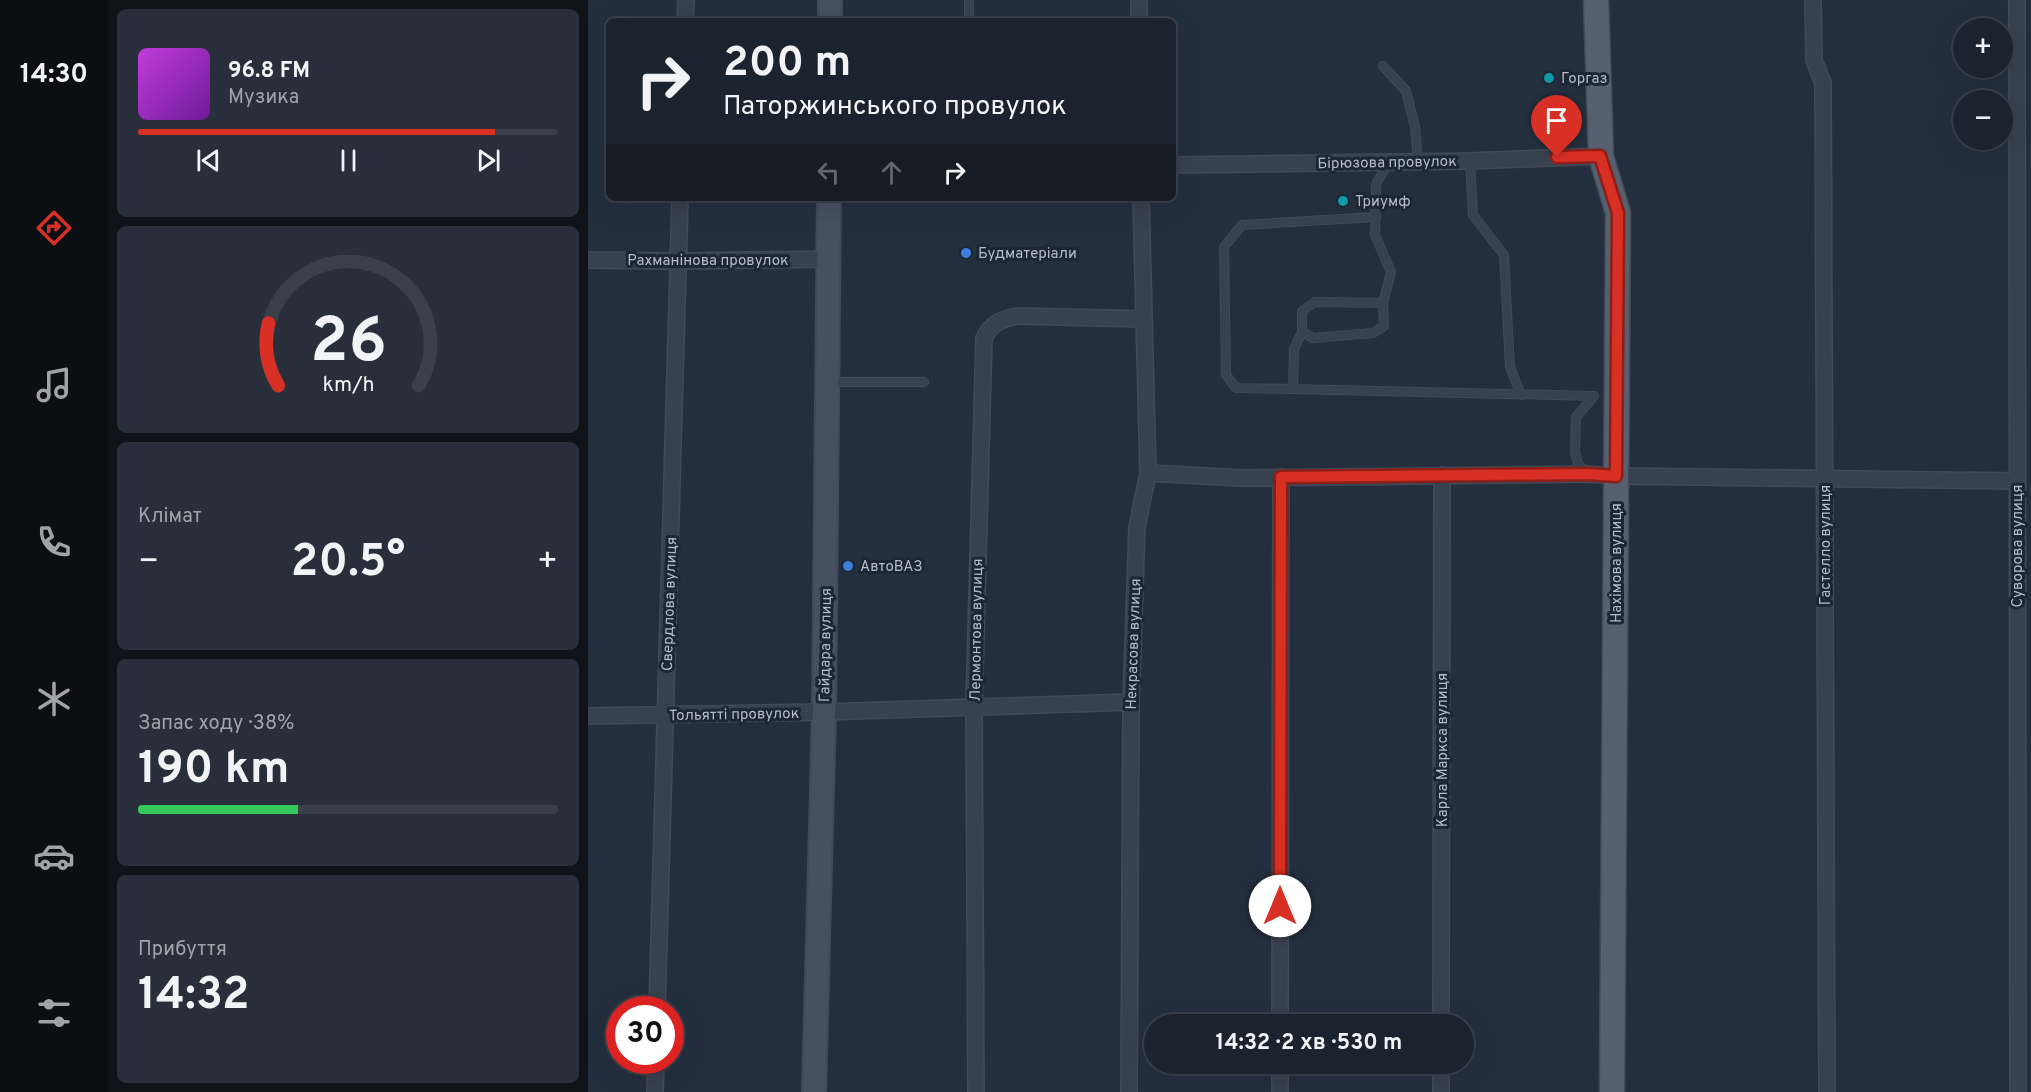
<!DOCTYPE html>
<html lang="uk">
<meta charset="utf-8">
<style>
body{margin:0;font-family:Overpass,sans-serif;background:#282f3a;color:#f1f3f6;height:100vh;display:flex;flex-direction:column;font-size:22px;white-space:nowrap}
*{box-sizing:border-box;margin:0}
p{font-size:20px;color:#a0a4aa}
.icon{flex:none;width:33px;height:33px;fill:none;stroke:currentColor;stroke-width:2;stroke-linecap:round;stroke-linejoin:round}
.map{position:relative;flex:1;overflow:hidden}
.side{display:flex;flex-direction:column;gap:9px;padding:9px;background:#0f1319;width:480px}
.side>*{flex:none}
.banner{position:absolute;left:18px;top:18px;width:570px;height:183px;border-radius:9px;box-shadow:0 6px 24px #0002,0 0 0 2px #39404a;background:#1b232e;color:#f1f3f6;overflow:hidden}
.buttons{position:absolute;left:1365px;top:18px;display:grid;gap:12px}
.buttons a{display:grid;place-items:center;width:60px;height:60px;border-radius:50%;background:#1b232e;box-shadow:0 6px 24px #0002,0 0 0 2px #39404a;font-size:30px}
.speed{position:absolute;left:18px;top:996px;display:flex;gap:12px;font-size:30px;font-weight:700;text-align:center}
.speed>*{display:grid;place-content:center;width:78px;height:78px;border-radius:50%;background:#1b232e;box-shadow:0 6px 24px #0002,0 0 0 2px #39404a;line-height:1}
.speed .limit{border:9px solid #d22;background:#fff;color:#111}
.pin{position:absolute;display:grid;place-items:center;width:51px;height:51px;color:#fff;margin:-62px -26px;border-radius:50% 50% 50% 0;rotate:-45deg;box-shadow:0 0 6px #0007}
.pin .icon{rotate:45deg}
.me{position:absolute;width:66px;margin:-33px;rotate:0deg;stroke-linejoin:round;filter:drop-shadow(0 0 4px #0008)}
.turn{display:flex;align-items:center;gap:21px;height:126px;padding:0 18px;font-size:27px}
.turn .icon{width:78px;height:78px;stroke-width:2.5}
.turn b{display:block;font-size:42px;line-height:51px}
.lanes{display:flex;align-items:center;height:57px;padding:0 18px;background:#0003;justify-content:center;gap:30px;direction:ltr}
.lanes .off{opacity:.35}
.big{font-size:45px;font-weight:700;line-height:1.1}
.side .widget{flex:1;display:flex;flex-direction:column;justify-content:center;gap:9px;min-width:0;padding:0 21px;border-radius:9px;background:#282f3a}
.side .dial{align-items:center;gap:0}
.dial svg{height:156px;overflow:visible;fill:none;stroke:#39404a;stroke-width:7;stroke-linecap:round;text-anchor:middle}
.dial text{fill:#f1f3f6;stroke:none}
.song{display:flex;align-items:center;gap:18px}
.cover{width:72px;height:72px;border-radius:9px;background:linear-gradient(135deg,hsl(290 70% 55%),hsl(280 70% 35%))}
.played{height:6px;border-radius:3px;background:linear-gradient(90deg,#d93025 85%,#39404a 85%)}
.keys{display:flex;justify-content:space-around;direction:ltr}
.heat{display:flex;justify-content:space-between;align-items:center;font-size:33px;direction:ltr}
.charge{height:9px;border-radius:4px;background:linear-gradient(90deg,#34c759 38%,#39404a 0)}
.trip{position:absolute;left:556px;top:1014px;width:330px;height:60px;border-radius:30px;background:#1b232e;box-shadow:0 6px 24px #0002,0 0 0 2px #39404a;font-weight:700;line-height:60px;text-align:center}
main{display:flex;flex:1;min-height:0}
.tab-bar{display:flex;flex-direction:column;width:108px;justify-content:space-around;align-items:center;background:#0b0e12;color:#a0a4aa}
.tab-bar .icon{width:42px;height:42px}
.tab-bar .on{color:#d93025}
.tab-bar b{font-size:27px;color:#f1f3f6}
.map>svg:first-child{display:block}
.lines{fill:none;stroke-linecap:round;stroke-linejoin:round}
.lane-casing{stroke:#414a57;stroke-width:10}
.street-casing{stroke:#414a57;stroke-width:18}
.secondary-casing{stroke:#414a57;stroke-width:26}
.primary-casing{stroke:#414a57;stroke-width:27}
.lane{stroke:#38414e;stroke-width:8}
.street{stroke:#38414e;stroke-width:15}
.secondary{stroke:#465061;stroke-width:22}
.primary{stroke:#56606e;stroke-width:24}
.route-casing{stroke:#8d1f18;stroke-width:15}
.route{stroke:#d93025;stroke-width:10}
.culture-dot{fill:#0f9aa8;stroke:#1d2633;stroke-width:2}
.shop-dot{fill:#3f7fe0;stroke:#1d2633;stroke-width:2}
.labels{text-anchor:middle;stroke-width:6;stroke-linejoin:round;paint-order:stroke}
.poi-label{font-size:15px;fill:#b4bcc9;stroke:#1d2633;text-anchor:start}
.street-label{font-size:15px;fill:#b4bcc9;stroke:#1d2633}
</style>
<main>
<nav class="tab-bar">
<b>14:30</b>
<svg class="icon on" aria-label="directions" viewBox="0 0 24 24"><path d="M12 3l9 9-9 9-9-9zM9 14v-3h6M13 9l2 2-2 2"/></svg>
<svg class="icon" aria-label="music" viewBox="0 0 24 24"><path d="M9 18V5l10-2v13"/><circle cx="6" cy="18" r="3"/><circle cx="16" cy="16" r="3"/></svg>
<svg class="icon" aria-label="phone" viewBox="0 0 24 24"><path d="M5 4h4l2 5-3 2q2 4 5 5l2-3 5 2v4C11 20 4 13 5 4z"/></svg>
<svg class="icon" aria-label="climate" viewBox="0 0 24 24"><path d="M12 3v18M4 7l16 10M4 17L20 7"/></svg>
<svg class="icon" aria-label="car" viewBox="0 0 24 24"><path d="M5 17H2v-5l4-1 3-4h7l3 4 3 1v5h-3M9 17h6M6 11h13"/><circle cx="7" cy="17" r="2"/><circle cx="17" cy="17" r="2"/></svg>
<svg class="icon" aria-label="filters" viewBox="0 0 24 24"><path d="M4 7h16M4 17h16"/><circle cx="9" cy="7" r="2"/><circle cx="15" cy="17" r="2"/></svg>
</nav>
<section class="side">
<div class="widget">
<div class="song"><i class="cover"></i><div><b>96.8 FM</b><p>Музика</p></div></div>
<div class="played"></div>
<div class="keys"><svg class="icon" aria-label="previous" viewBox="0 0 24 24"><path d="M18 5L8 12l10 7zM5 5v14"/></svg><svg class="icon" aria-label="pause" viewBox="0 0 24 24"><path d="M8 5v14M16 5v14"/></svg><svg class="icon" aria-label="next" viewBox="0 0 24 24"><path d="M6 5l10 7-10 7zM19 5v14"/></svg></div>
</div>
<div class="widget dial"><svg viewBox="0 0 100 80">
<path d="M14 69A42 42 0 1 1 86 69"/>
<path d="M14 69A42 42 0 0 1 9 37" stroke="#d93025"/>
<text x="50" y="56" font-size="32" font-weight="700">26</text>
<text x="50" y="72" font-size="11">km/h</text>
</svg></div>
<div class="widget"><p>Клімат</p>
<div class="heat"><a>−</a><b class="big">20.5°</b><a>+</a></div>
</div>
<div class="widget"><p>Запас ходу · 38%</p><b class="big">190 km</b><div class="charge"></div></div>
<div class="widget"><p>Прибуття</p><b class="big">14:32</b></div>
</section>
<div class="map">
<svg width="1443" height="1092" viewBox="0 0 1443 1092">
<rect width="100%" height="100%" fill="#242f3e"/>
<g class="lines">
<defs>
<path id="lane" d="M381,0v21
M795,66l23,25 9,36 3,34
M882,161l3,54 31,40 6,112 11,28
M795,303l1,23 -11,7 -60,5 -11,-6v-21l13,-9 68,1 8,-31 -16,-37 1,-51 13,-22
M714,332l-8,17 -1,40 301,7 -18,21 -1,35 3,12 8,8
M241,382h95
M705,389l-57,-1 -10,-13 -2,-128 18,-22 134,-8"/>
<path id="street" d="M551,0v21
M1225,0l1,60 9,23 4,1009
M1429,0l1,1092
M97,21l1,-21
M585,165l297,-4 131,-5
M0,260l90,1 150,-2
M560,473l94,5 346,-4 28,2 401,5
M0,716l236,-4 307,-10
M69,1010l23,-812
M692,1024l1,-547
M853,1024l1,-549
M67,1092l1,-32
M388,1092l-2,-386 10,-368c8,-15 17,-19 34,-22l126,3
M541,1092l2,-390 6,-175 11,-54 -7,-275
M692,1092v-28
M853,1092v-28"/>
<path id="secondary" d="M242,21v-21
M226,1092l10,-380 5,-514"/>
<path id="primary" d="M1008,0l5,156 17,57 -6,879"/>
</defs>
<!-- lane casing -->
<use href="#lane" class="lane-casing"/>
<!-- street casing -->
<use href="#street" class="street-casing"/>
<!-- secondary casing -->
<use href="#secondary" class="secondary-casing"/>
<!-- primary casing -->
<use href="#primary" class="primary-casing"/>
<!-- lane -->
<use href="#lane" class="lane"/>
<!-- street -->
<use href="#street" class="street"/>
<!-- secondary -->
<use href="#secondary" class="secondary"/>
<!-- primary -->
<use href="#primary" class="primary"/>
</g>
<g class="lines">
<defs>
<path id="route" d="M692,906l1,-429 307,-3 28,2 2,-263 -18,-57 -43,1"/>
</defs>
<!-- route casing -->
<use href="#route" class="route-casing"/>
<!-- route -->
<use href="#route" class="route"/>
</g>
<!-- markers -->
<g class="culture-dot">
<circle cx="961" cy="78" r="6"/>
<circle cx="755" cy="201" r="6"/>
</g>
<g class="shop-dot">
<circle cx="378" cy="253" r="6"/>
<circle cx="260" cy="566" r="6"/>
</g>
<g class="labels">
<!-- poi labels -->
<g class="poi-label">
<text x="973" y="83">Горгаз</text>
<text x="767" y="206">Триумф</text>
<text x="390" y="258">Будматеріали</text>
<text x="272" y="571">АвтоВАЗ</text>
</g>
<!-- street labels -->
<g class="street-label">
<text transform="translate(799 162) rotate(-1)" y="5">Бірюзова провулок</text>
<text x="120" y="265">Рахманінова провулок</text>
<text transform="translate(1237 545) rotate(-90)" y="5">Гастелло вулиця</text>
<text transform="translate(1429 546) rotate(-90)" y="5">Суворова вулиця</text>
<text transform="translate(1028 563) rotate(-90)" y="5">Нахімова вулиця</text>
<text transform="translate(81 604) rotate(-88)" y="5">Свердлова вулиця</text>
<text transform="translate(388 630) rotate(-89)" y="5">Лермонтова вулиця</text>
<text transform="translate(545 644) rotate(-88)" y="5">Некрасова вулиця</text>
<text transform="translate(237 645) rotate(-89)" y="5">Гайдара вулиця</text>
<text transform="translate(146 714) rotate(-1)" y="5">Тольятті провулок</text>
<text transform="translate(854 750) rotate(-90)" y="5">Карла Маркса вулиця</text>
</g>
</g>
</svg>
<div class="buttons">
<a>+</a>
<a>−</a>
</div>
<div class="speed"><div class="limit">30</div></div>
<div class="pin" style="left:969px;top:157px;background:#d93025"><svg class="icon" aria-label="arrive" viewBox="0 0 24 24"><path d="M6 21V4h12l-3 4 3 4H6"/></svg></div>
<svg class="me" style="left:692px;top:906px" viewBox="-20 -20 40 40"><circle r="19" fill="#fff"/><path d="M0-13L10 11 0 6-10 11z" fill="#d93025"/></svg>
<div class="trip">14:32 · 2 хв · 530 m</div>
<div class="banner">
<div class="turn"><svg class="icon" aria-label="right" viewBox="0 0 24 24"><path d="M7 20v-9h11M14 6l5 5-5 5"/></svg><div><b>200 m</b>Паторжинського провулок</div></div>
<div class="lanes"><svg class="icon off" aria-label="left" viewBox="0 0 24 24"><path d="M17 20v-9H6M10 6l-5 5 5 5"/></svg><svg class="icon off" aria-label="ahead" viewBox="0 0 24 24"><path d="M12 20V5M6 11l6-6 6 6"/></svg><svg class="icon" aria-label="right" viewBox="0 0 24 24"><path d="M7 20v-9h11M14 6l5 5-5 5"/></svg></div>
</div>
</div>
</main>
